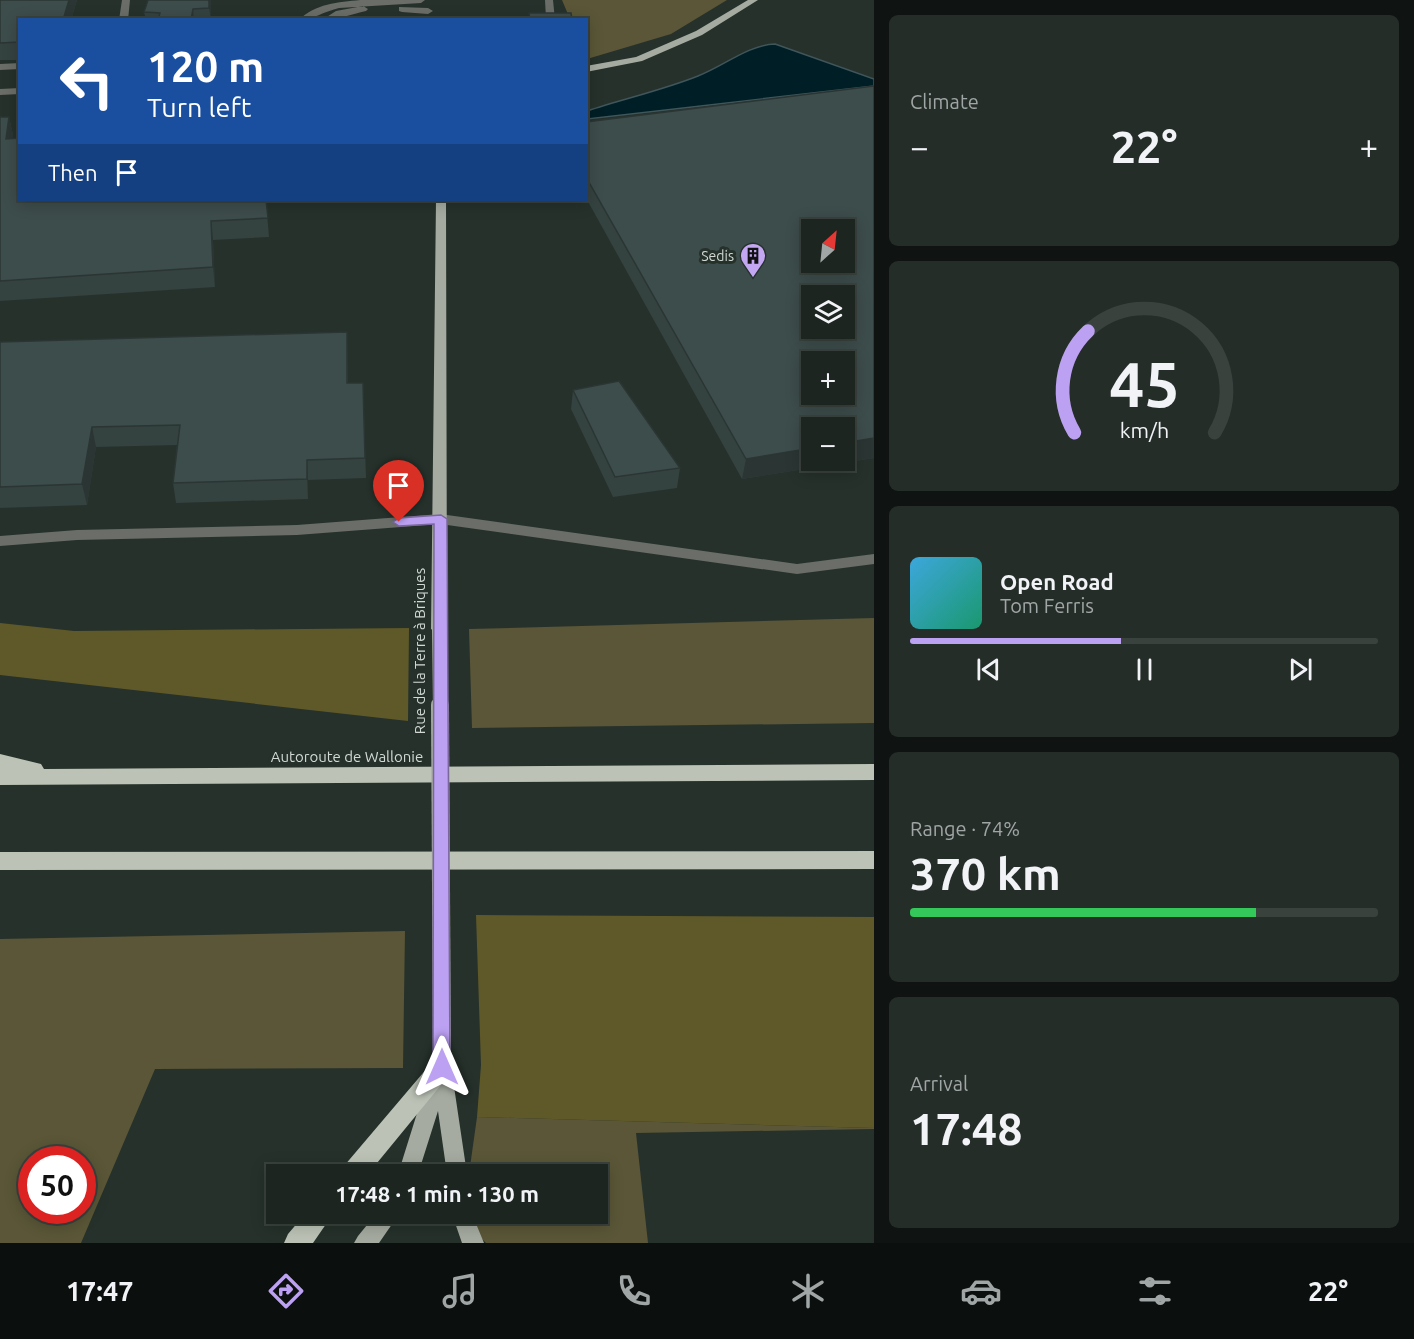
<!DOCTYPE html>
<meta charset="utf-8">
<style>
body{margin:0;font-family:Ubuntu,sans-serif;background:#252d29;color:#f1f3f6;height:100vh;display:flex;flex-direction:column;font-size:22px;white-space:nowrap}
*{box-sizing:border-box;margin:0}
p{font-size:20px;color:#a0a5a5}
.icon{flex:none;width:33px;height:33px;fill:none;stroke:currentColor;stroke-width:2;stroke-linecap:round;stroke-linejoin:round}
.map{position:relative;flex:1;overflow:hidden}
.panel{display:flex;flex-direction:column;gap:15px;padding:15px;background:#0f1412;width:540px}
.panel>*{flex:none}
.hud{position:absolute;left:18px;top:18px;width:570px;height:183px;border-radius:0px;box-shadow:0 3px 15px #0003,0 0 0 2px #3a423e;background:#1a4fa0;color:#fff;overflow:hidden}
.needle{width:39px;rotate:27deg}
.controls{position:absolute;left:801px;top:219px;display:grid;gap:12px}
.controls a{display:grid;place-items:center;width:54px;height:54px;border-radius:0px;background:#1c2520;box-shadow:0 3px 15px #0003,0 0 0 2px #3a423e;font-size:30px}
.speed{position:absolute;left:18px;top:1146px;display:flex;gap:12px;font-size:30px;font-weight:700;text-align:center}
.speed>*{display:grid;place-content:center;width:78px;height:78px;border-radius:50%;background:#1c2520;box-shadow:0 3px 15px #0003,0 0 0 2px #3a423e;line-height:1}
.speed .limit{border:9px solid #d22;background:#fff;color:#111}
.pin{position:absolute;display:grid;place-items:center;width:51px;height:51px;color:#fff;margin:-62px -26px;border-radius:50% 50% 50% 0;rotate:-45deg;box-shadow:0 0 6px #0007}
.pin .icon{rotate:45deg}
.me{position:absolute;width:66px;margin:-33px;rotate:0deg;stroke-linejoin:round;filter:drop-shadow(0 0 4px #0008)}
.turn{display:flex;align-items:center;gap:21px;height:126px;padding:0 30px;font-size:27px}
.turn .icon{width:78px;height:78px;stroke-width:2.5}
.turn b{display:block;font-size:42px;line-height:51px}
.then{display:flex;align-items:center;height:57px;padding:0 30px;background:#0003;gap:12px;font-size:22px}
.big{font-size:45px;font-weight:600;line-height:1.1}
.panel .widget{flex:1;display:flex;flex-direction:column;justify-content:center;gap:9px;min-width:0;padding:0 21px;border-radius:9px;background:#252d29}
.panel .dial{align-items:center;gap:0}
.dial svg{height:156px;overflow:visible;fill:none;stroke:#3a423e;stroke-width:7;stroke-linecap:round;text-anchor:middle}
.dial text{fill:#f1f3f6;stroke:none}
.song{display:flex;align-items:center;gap:18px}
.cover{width:72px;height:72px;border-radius:9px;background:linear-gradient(135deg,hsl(200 70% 55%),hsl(160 70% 35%))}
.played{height:6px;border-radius:3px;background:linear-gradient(90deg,#bca0f2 45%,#3a423e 45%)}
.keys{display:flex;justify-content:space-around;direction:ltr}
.heat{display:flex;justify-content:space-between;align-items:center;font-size:33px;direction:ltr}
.charge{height:9px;border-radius:4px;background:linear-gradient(90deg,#34c759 74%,#3a423e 0)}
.trip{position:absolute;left:266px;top:1164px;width:342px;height:60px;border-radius:0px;background:#1c2520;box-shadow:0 3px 15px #0003,0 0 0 2px #3a423e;font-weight:600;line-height:60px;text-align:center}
.tabs{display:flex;height:96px;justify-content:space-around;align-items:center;background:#0b0f0d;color:#a0a5a5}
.tabs .icon{width:42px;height:42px}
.tabs .on{color:#bca0f2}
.tabs b{font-size:27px;color:#f1f3f6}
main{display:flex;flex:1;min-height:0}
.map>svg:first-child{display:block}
.green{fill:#5a5637;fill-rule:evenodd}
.forest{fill:#5f5929}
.water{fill:#001e26;stroke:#3f565a;stroke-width:1.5}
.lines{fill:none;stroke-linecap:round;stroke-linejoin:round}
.minor{fill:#6a6d68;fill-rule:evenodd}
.major{fill:#a5aba0;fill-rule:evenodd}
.highway{fill:#bcc3b6;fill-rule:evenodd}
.major-bridge-far1{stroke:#a5aba0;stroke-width:14}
.major-bridge{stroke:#a5aba0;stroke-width:18}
.wall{fill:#344240}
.shaded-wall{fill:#2b3634}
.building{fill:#3d4d4b;stroke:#2b3634;stroke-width:1.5;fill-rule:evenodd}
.route{fill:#bca0f2;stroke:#7a689d;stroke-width:1.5}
.labels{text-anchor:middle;stroke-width:6;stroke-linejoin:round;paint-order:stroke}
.far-poi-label{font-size:14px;fill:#d2d9d5;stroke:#26312b;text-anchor:end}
.street-label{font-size:15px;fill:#d2d9d5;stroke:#26312b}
</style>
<main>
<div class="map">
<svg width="874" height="1243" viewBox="0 0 874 1243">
<rect width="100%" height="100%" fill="#26312b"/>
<!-- green -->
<path class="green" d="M562,0h165l-56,34 -84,25 -1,-39 -16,-1z
M874,618v105l-402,5 -3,-99z
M405,931l-2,137 -248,1 -74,174h-81v-304zM32,1160h50v50h-50z
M477,1117l397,11v1l-238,4 12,110h-162l-23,-23 1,-6h133v-40h-128z"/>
<!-- forest -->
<path class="forest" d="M0,623l74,8 335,-3 -1,93 -408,-46z
M476,915l398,2v211l-397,-11 4,-52z"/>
<!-- water -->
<path class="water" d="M775,44l99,35v7l-287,33v-8c36,-12 76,-21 111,-35 26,-10 50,-31 77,-32z"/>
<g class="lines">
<!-- minor -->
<path class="minor" d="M122,0h8l-2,20h-9z
M360,0h65l-4,3 -82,5c-14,3 -27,12 -40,12 15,-16 40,-18 61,-20z
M545,0h8l2,20 -9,-1z
M363,6l5,3 -2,2c-14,3 -30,9 -44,9l14,-9z
M399,7l29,1 5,3 -5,3 -26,-2 -3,-1z
M20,63v6l-20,1v-6z
M20,88v6l-20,1v-6z
M440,514l357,50 77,-10v10l-77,10 -357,-50 -143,11 -220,5 -77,6v-10l77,-6 220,-5z"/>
<!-- major -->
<path class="major" d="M748,0h10l-56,35 -60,26 -56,11v-6l50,-9 60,-26z
M436,200h10l1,429 -8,5 -8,-5z
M442,1064l7,3 3,6 15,101h-20l-9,-63 -20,63h-20l31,-99 3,-6z
M376,1214h23l-20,29h-25l4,-7z
M452,1214h20l12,29h-22z"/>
<!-- highway -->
<path class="highway" d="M0,754l41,10 3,5 830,-5v16l-874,5z
M874,851v18l-874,1v-18z
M442,1056l8,4 4,7 -4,7 -82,100h-27l3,-8 90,-106z
M305,1214h28l-20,29h-29l4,-9z"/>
<!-- major-bridge-far1 -->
<path class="major-bridge-far1" d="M439,629l1,77"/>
<!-- major-bridge -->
<path class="major-bridge" d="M440,705l2,362"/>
</g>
<!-- wall -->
<path class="wall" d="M0,0h77l-6,20h-51v40h-20z
M211,0v20h-65l-2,-8z
M874,86v372l-132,21 -156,-281v-76z
M0,117h9l4,18 -1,3 254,62 3,37 -56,3 2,47 -215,14z
M347,332l1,51h15l3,95 -58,2v19l-132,4 -3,-20 4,-38 -81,2 -9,58 -87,3v-166z
M573,390l107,78 -3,20 -64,9 -42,-88z"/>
<!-- shaded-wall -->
<path class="shaded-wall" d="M69,0h8l-6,20h-8z
M209,0h2v20l-2,-12z
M193,9l1,11h-3z
M9,117l4,18 -3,22 -4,-18z
M211,221l2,19 2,47 -2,-20z
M92,427l4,20 -9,58 -5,-21z
M874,438v20l-132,21 4,-20 66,-11v12h32v-17z
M307,460l1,20v19l-1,-20z"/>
<!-- building -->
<path class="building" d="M0,0h69l-6,20h-43v22l-20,1z
M148,0h61v8l-16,1 -2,11h-33l2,-7 -16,-1z
M529,13h42l1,7h-42z
M874,86v352l-30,5v-15h-32v20l-66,11 -160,-282v-55zM812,230h32v32h-32zM812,296h32v32h-32zM812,362h32v32h-32z
M0,117h9l-3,22 14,-1v62h246l2,18 -57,3 2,46 -213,14z
M347,332v51h16l2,75 -58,2v19l-134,4 7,-58 -88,2 -10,57 -82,3v-145z
M619,381l61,87 -65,9 -42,-87z"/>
<!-- route -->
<path class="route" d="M441,515l6,4 3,548 -2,5 -6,3 -7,-3 -2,-5 1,-543 -35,2 -6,-4 6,-4z"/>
<!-- icons -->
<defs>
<symbol id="building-pin" viewBox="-11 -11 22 30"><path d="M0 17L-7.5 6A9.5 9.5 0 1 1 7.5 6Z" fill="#c3a7f2" stroke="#26312b"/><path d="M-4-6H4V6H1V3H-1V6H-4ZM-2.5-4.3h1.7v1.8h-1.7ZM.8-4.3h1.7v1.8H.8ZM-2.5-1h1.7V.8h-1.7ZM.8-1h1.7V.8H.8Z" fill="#111"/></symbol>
</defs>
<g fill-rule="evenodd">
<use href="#building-pin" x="738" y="241" width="30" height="40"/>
</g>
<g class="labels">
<!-- far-poi labels -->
<g class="far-poi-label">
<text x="734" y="261">Sedis</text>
</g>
<!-- street labels -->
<g class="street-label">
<text transform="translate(420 651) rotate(-90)" y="5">Rue de la Terre à Briques</text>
<text x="347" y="762">Autoroute de Wallonie</text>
</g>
</g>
</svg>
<div class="controls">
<a><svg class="needle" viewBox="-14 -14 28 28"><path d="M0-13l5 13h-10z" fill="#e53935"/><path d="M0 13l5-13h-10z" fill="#a0a5a5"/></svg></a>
<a><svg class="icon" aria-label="layers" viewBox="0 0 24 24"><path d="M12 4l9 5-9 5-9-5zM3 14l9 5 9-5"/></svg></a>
<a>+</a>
<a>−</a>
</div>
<div class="speed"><div class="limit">50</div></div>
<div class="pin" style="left:399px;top:522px;background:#d93025"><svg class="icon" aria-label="arrive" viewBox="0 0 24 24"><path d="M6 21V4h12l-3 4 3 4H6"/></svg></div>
<svg class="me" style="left:442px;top:1067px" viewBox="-20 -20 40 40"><path d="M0-17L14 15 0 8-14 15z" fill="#bca0f2" stroke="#fff" stroke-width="4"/></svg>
<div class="trip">17:48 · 1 min · 130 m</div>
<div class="hud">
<div class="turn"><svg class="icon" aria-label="left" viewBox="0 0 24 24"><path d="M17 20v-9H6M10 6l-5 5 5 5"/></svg><div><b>120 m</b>Turn left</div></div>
<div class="then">Then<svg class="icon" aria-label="arrive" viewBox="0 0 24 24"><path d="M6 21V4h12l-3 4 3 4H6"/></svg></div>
</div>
</div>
<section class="panel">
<div class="widget"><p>Climate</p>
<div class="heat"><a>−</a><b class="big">22°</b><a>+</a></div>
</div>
<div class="widget dial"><svg viewBox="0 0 100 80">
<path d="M14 69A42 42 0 1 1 86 69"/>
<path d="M14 69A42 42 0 0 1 21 17" stroke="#bca0f2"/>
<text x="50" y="56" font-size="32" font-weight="700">45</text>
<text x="50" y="72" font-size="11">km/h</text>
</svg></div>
<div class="widget">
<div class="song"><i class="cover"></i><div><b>Open Road</b><p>Tom Ferris</p></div></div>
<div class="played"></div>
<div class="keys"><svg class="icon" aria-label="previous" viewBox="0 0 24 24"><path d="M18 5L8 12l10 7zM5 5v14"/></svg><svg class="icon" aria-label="pause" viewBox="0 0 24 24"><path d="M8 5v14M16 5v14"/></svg><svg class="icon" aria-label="next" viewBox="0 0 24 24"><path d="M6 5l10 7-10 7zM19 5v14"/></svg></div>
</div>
<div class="widget"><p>Range · 74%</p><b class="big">370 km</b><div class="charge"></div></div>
<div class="widget"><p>Arrival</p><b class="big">17:48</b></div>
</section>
</main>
<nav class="tabs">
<b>17:47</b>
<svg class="icon on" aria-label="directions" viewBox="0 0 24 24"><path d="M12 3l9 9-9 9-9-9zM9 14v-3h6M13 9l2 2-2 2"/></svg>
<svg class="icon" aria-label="music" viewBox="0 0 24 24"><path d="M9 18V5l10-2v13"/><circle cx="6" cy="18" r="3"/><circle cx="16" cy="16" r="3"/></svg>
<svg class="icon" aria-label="phone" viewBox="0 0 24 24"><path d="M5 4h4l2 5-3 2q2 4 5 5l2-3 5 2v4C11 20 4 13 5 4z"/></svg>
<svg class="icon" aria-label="climate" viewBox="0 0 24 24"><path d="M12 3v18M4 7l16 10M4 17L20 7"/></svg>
<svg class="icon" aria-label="car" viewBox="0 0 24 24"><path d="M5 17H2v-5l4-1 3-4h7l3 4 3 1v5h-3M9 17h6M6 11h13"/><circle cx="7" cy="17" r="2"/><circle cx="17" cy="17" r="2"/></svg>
<svg class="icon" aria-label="filters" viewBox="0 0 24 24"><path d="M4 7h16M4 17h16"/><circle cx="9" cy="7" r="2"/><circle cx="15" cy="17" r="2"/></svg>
<b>22°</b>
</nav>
